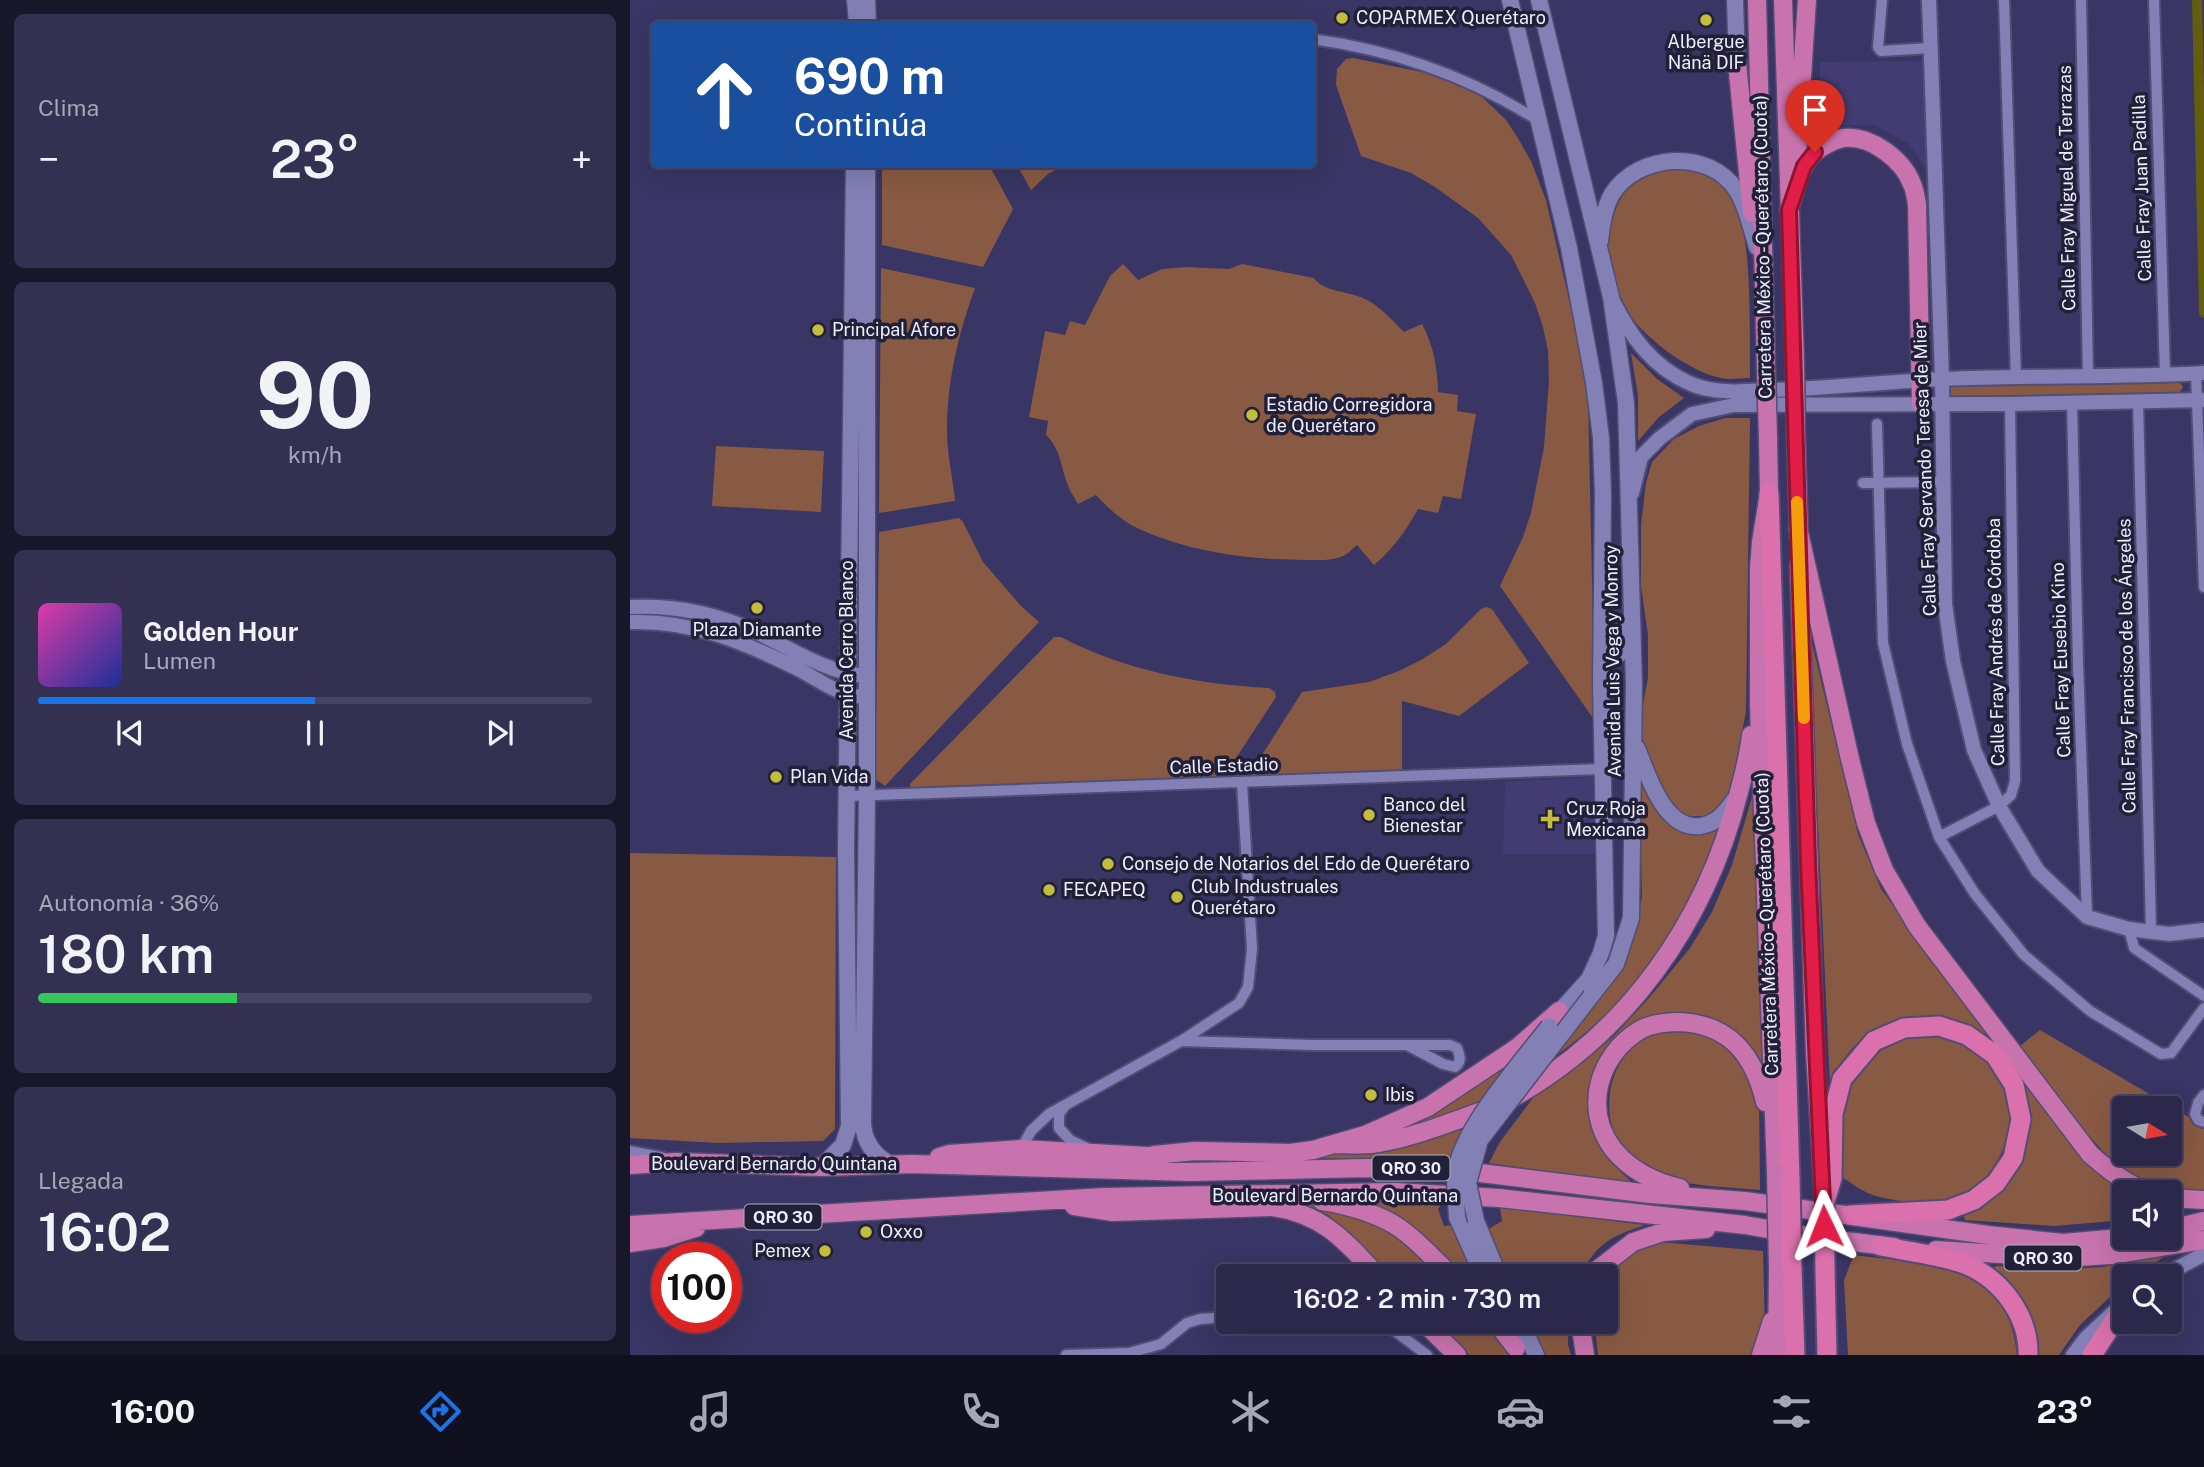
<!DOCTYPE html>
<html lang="es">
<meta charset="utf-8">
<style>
body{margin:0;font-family:"Public Sans",sans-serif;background:#333052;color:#f1f3f6;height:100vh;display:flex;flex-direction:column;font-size:26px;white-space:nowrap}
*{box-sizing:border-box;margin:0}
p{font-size:23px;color:#a6a6b5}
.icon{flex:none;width:38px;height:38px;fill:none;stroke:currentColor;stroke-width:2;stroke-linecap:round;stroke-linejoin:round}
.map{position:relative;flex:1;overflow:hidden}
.sheet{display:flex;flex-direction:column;gap:14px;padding:14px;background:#181629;width:630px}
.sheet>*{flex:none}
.hud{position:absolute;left:21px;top:21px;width:665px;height:147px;border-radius:7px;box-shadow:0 7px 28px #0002,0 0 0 2px #474463;background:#1a4fa0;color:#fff;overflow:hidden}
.needle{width:46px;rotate:101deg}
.buttons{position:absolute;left:1482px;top:1096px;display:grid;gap:14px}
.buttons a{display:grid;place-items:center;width:70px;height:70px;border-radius:7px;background:#2b284b;box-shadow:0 7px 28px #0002,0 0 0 2px #474463;font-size:35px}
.speed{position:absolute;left:21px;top:1242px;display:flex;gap:14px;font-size:35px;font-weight:700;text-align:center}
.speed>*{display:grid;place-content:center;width:91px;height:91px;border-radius:50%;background:#2b284b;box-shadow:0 7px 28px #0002,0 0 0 2px #474463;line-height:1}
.speed .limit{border:10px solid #d22;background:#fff;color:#111}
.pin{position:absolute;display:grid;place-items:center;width:60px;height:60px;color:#fff;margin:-72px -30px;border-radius:50% 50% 50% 0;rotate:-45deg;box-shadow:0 0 7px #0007}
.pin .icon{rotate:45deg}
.me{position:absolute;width:77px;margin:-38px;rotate:358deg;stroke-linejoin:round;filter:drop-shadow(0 0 5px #0008)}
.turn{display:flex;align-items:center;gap:24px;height:147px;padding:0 28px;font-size:32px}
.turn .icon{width:91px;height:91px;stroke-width:2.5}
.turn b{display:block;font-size:49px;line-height:60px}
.big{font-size:52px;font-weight:600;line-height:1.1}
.sheet .tile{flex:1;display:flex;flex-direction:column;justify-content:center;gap:10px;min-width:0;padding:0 24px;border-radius:10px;background:#333052}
.sheet .dial{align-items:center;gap:0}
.dial b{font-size:91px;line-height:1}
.song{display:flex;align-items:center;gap:21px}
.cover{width:84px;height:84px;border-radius:10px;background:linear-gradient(135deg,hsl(320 70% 55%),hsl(230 70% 35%))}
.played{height:7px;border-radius:4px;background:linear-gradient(90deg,#1a73e8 50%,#474463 50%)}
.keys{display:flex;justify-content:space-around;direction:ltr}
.heat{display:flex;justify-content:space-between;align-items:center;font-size:38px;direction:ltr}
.charge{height:10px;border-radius:5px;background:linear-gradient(90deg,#34c759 36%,#474463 0)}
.trip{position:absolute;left:586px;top:1264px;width:402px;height:70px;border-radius:7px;background:#2b284b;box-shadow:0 7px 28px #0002,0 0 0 2px #474463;font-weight:600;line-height:70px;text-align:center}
.dock{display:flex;height:112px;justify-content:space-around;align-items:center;background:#11101e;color:#a6a6b5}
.dock .icon{width:49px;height:49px}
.dock .active{color:#1a73e8}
.dock b{font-size:32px;color:#f1f3f6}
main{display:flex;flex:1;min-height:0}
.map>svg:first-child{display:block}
.built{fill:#423c72}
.green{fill:#895a43;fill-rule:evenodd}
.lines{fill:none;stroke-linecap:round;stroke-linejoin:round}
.canal{stroke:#625e0d;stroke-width:10}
.minor-casing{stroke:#524d73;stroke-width:14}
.tertiary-casing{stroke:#524d73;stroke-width:18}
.secondary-casing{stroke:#524d73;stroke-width:19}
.trunk-casing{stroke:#524d73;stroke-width:21}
.motorway-casing{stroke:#524d73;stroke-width:23}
.minor{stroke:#8380b6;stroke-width:10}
.tertiary{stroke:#8380b6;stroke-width:14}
.secondary{stroke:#8380b6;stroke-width:16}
.trunk{stroke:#c873ae;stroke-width:18}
.motorway{stroke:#da70ac;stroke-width:19}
.secondary-bridge-casing{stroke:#524d73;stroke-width:19;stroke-linecap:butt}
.trunk-bridge-casing{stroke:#524d73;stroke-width:21;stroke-linecap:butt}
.motorway-bridge-casing{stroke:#524d73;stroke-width:23;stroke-linecap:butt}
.secondary-bridge{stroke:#8380b6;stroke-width:16}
.trunk-bridge{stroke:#c873ae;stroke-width:18}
.motorway-bridge{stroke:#da70ac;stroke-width:19}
.route-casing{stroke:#92132f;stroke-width:18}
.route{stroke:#e11d48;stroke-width:12}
.slow{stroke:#f59e0b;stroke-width:12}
.poi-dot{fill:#c3bd3e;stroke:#222036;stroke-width:2.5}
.labels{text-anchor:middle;stroke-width:7;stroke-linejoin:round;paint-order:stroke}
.shield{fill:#222036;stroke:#b0b0c3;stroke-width:2}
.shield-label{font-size:16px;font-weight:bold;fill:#ededff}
.poi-label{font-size:18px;fill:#ededff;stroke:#222036;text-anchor:start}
.street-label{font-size:18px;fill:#ededff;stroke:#222036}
</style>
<main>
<section class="sheet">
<div class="tile"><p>Clima</p>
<div class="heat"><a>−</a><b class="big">23°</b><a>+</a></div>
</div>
<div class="tile dial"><b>90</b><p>km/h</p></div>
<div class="tile">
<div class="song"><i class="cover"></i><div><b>Golden Hour</b><p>Lumen</p></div></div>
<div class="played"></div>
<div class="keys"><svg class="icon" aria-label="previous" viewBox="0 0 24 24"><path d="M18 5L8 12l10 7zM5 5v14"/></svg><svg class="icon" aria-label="pause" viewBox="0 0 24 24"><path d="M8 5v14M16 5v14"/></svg><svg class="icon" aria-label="next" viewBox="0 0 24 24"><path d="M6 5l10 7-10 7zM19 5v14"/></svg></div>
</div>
<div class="tile"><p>Autonomía · 36%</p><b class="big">180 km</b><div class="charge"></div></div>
<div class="tile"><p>Llegada</p><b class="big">16:02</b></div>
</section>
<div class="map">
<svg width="1574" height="1355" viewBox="0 0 1574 1355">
<rect width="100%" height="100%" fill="#393564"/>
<!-- built -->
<path class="built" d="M1298,61l2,104 -6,1 -15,-22 -34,-19h-27l-27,10 -1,-73z
M964,777l3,77h-94l2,-72z"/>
<!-- green -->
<path class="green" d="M723,58l88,18 37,17 28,27 13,20 12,21 15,39 31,134 11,62 7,325 -95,-135 23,-49 8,-24 13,-66 5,-67 -1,-29 -5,-24 -8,-24 -24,-48 -33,-37 -43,-31 -24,-14 -50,-17 -25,-71 1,-16 9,-10z
M252,165h107l24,44 -30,58 -101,-22z
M387,165h47l-16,9 -17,16z
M1053,169c17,2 37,6 47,22 24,37 19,140 20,187 -7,0 -14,1 -21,1 -34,-2 -82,-39 -101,-66 -9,-14 -20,-49 -20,-66 0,-22 10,-54 29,-67 13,-10 30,-11 46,-11z
M493,264l15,16 24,-11 24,-2 43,2 13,-5 72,14c9,14 35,13 51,21 15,7 27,21 39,33l18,-8c12,23 15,42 16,68l20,3 -1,16 19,3 -15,85 -18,-3 -5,17 -20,-4c-12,22 -25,40 -44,56l-17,-20c-4,3 -8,8 -12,10 -11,6 -26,5 -38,5 -58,0 -121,-8 -174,-34 -14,-8 -26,-19 -37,-31l-18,9c-4,-7 -9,-14 -11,-21 -7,-19 -6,-33 -21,-48l2,-14 -19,-4 16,-86 20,4 5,-14 15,4 25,-49z
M251,268l94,20c-17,47 -28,93 -28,143 0,24 6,47 8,70l-76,12z
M1001,353l26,26 27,19 -25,19 -21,24v-45z
M1546,378l7,9 -5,8 -228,3 -2,-6 5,-10z
M1095,418h25l-4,294 -16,79 -12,19 -13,6h-15l-12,-3 -10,-10 -17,-35 -9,-30v-29l6,-31v-43l-7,-49v-61l5,-42 6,-21 22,-23 25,-13z
M86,446l108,5 -3,61 -109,-6z
M329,518l4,4 20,40 38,44 18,16 -154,164 -10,-7 4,-247z
M856,607l6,2 37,54 -70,53 -57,-15v72l-156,7 56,-88 67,-10 30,-11 22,-11 25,-16 35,-35z
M1179,631l49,203 23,55 115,153 -20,-12 -105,3 -18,14 -16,21 -7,17z
M424,637h7c65,34 136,47 208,51l6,4 1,5 -55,84 -311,8v-5z
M1009,775l18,34 11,12 57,1c-14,33 -27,67 -44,98 -45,78 -119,141 -200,181 -29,15 -64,24 -95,35l32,-18 208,-164 10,-26 6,-31z
M1125,787l11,289c-3,-8 -6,-18 -12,-25 -17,-23 -52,-44 -82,-37 -16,5 -38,19 -54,27 -5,16 -25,73 -24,86 1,24 24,42 40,57l-145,-21 11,-21 39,-52 31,-18 43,-35 36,-39 41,-50 22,-36 20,-47z
M0,853l206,4 -1,272 -12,12 -105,2 -88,-5z
M1049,1030l31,5 15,9 22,23 12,33 1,90c-21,-2 -86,-5 -101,-14 -11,-6 -27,-16 -35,-26 -27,-33 -16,-93 23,-113 10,-5 21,-6 32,-7z
M1410,1030l164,96v68c-23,-2 -47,-4 -67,-15 -39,-22 -90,-96 -117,-133zM1494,1108h46v45h-46z
M1289,1033c16,2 37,3 51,12 48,29 52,88 18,129 -7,9 -17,19 -29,23 -27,9 -56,6 -83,-1 -12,-3 -23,-12 -33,-18 -5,-75 -8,-122 76,-145z
M1384,1066l93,113 19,13 -2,28 -70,6 -89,-6 -2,-6 18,-7 15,-12 21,-33z
M835,1126l-14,33 -172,-1 95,-8z
M743,1197l74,1 -9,11 6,17 9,-1 24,51h-10l-70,-61 -25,-12z
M672,1203c59,6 101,35 143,73h-53l-39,-40 -25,-21z
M870,1207l145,18c-37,13 -45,16 -66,51h-71l-21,-46 15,-9z
M1030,1242l103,9 2,79 -6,25h-161l-4,-34h12c1,-13 -3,-31 1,-44 7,-21 34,-30 53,-35z
M1224,1255c75,10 154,5 163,100h-169l-4,-75z
M1537,1255l-33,21h-10v8l-44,41 -21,30h-25l-42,-84 4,-5 75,3 32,-2z
M806,1321h53l25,34h-45z
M900,1321h38v24l3,10h-25z"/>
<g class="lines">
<!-- canal -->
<path class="canal" d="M1567,0l7,313"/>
<defs>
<path id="minor" d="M1252,0l-4,47 3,4 49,-3
M1374,0l12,378
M1451,0l7,376
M1524,0l11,374
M682,39c81,11 158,38 227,82
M1566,374l8,213
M1508,401l13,529
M1442,403l6,260 9,254
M1247,424l6,219 24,101 32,93 36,57 49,61 66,56 71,43 10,-1 33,-45
M1233,483l79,-1
M217,796l755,-27
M1309,837l60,-31 12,-11 4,-14 -5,-377
M1499,929l5,19 70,48
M551,1041l132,4h137l7,3c3,8 5,13 -2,19l-12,-3 -34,-18
M1574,1095l-6,8 -3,11 3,6 6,2
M434,1107l-5,7v14l11,12 19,9
M391,1149l10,-18 18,-17 132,-73 58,-38 9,-16 4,-38 -10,-166
M729,1321l28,4 40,30
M436,1355l63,-2 32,-9 26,-21 13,-4 28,-2"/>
<path id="tertiary" d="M1299,0l13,379 3,225 8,57 21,89 25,56 39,65 49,46 42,12 40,5 35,-4
M984,303c17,34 39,64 75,80 26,12 56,8 84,7 57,-2 113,-8 170,-11 87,-4 174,-1 261,-6
M1002,493l9,-36 19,-19 32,-24 42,-9 276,-1 194,-4
M0,607c42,-2 84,6 122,23 37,17 73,43 115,46
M0,622c62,-2 114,20 168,47 25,13 40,27 69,28
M0,1153l31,6
M1533,1276l41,-22
M1443,1355l13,-17 32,-30"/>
<path id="secondary" d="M225,0l2,24
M237,0l1,24
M880,0l59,248 25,135 7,55 2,57 -2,188 5,253 -5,17 -12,26 -37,41
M909,0l72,297 15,106 8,282 -3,233 -15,46 -25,32
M1105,0l2,63
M237,164v633l-4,326c1,20 11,33 29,42
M970,241c2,-16 4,-33 12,-47 26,-41 98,-46 125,-3 10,16 14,38 20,56
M974,639l2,12 7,4 6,-1 3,-5 3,-25
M1007,748c11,27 27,83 64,78 16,-3 24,-13 33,-26
M191,1167l22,-22 6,-19 -3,-276 8,-686
M827,1217l26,59
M846,1221l23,55
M890,1321l16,34"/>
<path id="trunk" d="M1127,0l9,368
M1153,0l12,363
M1107,63l15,150
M1167,154l10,-154
M1159,210c6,-18 10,-45 26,-58 7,-6 21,-13 29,-14 27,-3 59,22 68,46 3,6 4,14 5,21l4,199
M1166,435l3,102
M1138,438l1,55 -8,49 -2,27v136l17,467
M1168,528l52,231 16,64 18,47 33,56 173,228c18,16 35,29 58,38
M1169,565l16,488 9,145
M704,1144c12,0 25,1 37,0 29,-3 64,-16 92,-26 14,-6 31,-10 44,-17 120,-65 199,-179 232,-309 5,-19 10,-37 12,-57
M524,1155l41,-4 95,2 23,-3 52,-15 63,-28 90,-60 41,-36
M309,1157l10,-3 72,-5 144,8
M0,1165l46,-3 145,5 91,-3 278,8 176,-4 82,1 202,25 95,7 243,34 75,8 68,-6
M1050,1188c-27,-6 -49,-17 -67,-39 -30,-40 -15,-94 27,-119 12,-7 28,-8 41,-8 50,3 73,34 84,80
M1540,1198l34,2
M692,1201c25,4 51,11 73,24 21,13 38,34 57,51
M444,1206l39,6 160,-5c50,7 72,34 105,69
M0,1225l475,-28 290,-5 104,6 246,27 68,12 81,10
M1540,1229l34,-8
M0,1243l34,-5 32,-10
M1306,1250l124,8 51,-3 93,-15
M965,1276l2,-6 36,-28 30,-10 43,-3
M792,1321l35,34
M865,1321l21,27
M950,1321l5,34
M1131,1355l11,-34
M1147,1355l1,-88"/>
<path id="motorway" d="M1139,493l21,685
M1194,1205l8,-27 1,-64 9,-35 32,-38 30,-13 35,-2 28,9 28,20 19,30 7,34 -8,39 -17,25 -22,17 -26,10 -98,5
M1251,1246c24,5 65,10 86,19 35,15 62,51 61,90
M1162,1268l3,87
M1195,1269l2,86
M1462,1355l32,-49"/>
</defs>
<!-- minor casing -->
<use href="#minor" class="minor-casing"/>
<!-- tertiary casing -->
<use href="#tertiary" class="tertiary-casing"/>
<!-- secondary casing -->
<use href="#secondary" class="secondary-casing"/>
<!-- trunk casing -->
<use href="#trunk" class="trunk-casing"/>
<!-- motorway casing -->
<use href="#motorway" class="motorway-casing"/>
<!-- minor -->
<use href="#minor" class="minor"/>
<!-- tertiary -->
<use href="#tertiary" class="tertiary"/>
<!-- secondary -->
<use href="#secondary" class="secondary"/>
<!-- trunk -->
<use href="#trunk" class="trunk"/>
<!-- motorway -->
<use href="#motorway" class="motorway"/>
<defs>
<path id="secondary-bridge" d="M827,1217c-1,-19 -4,-37 1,-55 13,-44 62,-98 91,-136
M846,1221l-8,-38 12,-43 111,-144"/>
<path id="trunk-bridge" d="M1165,363l1,72
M1136,368l2,70
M1146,1172l2,95"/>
<path id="motorway-bridge" d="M1160,1178l2,90
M1194,1205l1,64"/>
</defs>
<!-- secondary-bridge casing -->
<use href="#secondary-bridge" class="secondary-bridge-casing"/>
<!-- trunk-bridge casing -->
<use href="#trunk-bridge" class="trunk-bridge-casing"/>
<!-- motorway-bridge casing -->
<use href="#motorway-bridge" class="motorway-bridge-casing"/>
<!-- secondary-bridge -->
<use href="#secondary-bridge" class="secondary-bridge"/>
<!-- trunk-bridge -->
<use href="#trunk-bridge" class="trunk-bridge"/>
<!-- motorway-bridge -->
<use href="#motorway-bridge" class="motorway-bridge"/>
</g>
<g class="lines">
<defs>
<path id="route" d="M1185,152l-11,14 -15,44 19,652 16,364"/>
</defs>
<!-- route casing -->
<use href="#route" class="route-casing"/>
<!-- route -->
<use href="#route" class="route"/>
<!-- slow -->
<path class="slow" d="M1167,502l7,216"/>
</g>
<!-- markers -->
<g class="poi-dot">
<circle cx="712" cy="18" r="7"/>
<circle cx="1076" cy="20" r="7"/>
<circle cx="188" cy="330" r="7"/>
<circle cx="622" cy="415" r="7"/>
<circle cx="127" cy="608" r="7"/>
<circle cx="146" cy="777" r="7"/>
<circle cx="739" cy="815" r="7"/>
<path d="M916.5 808.5h7v7h7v7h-7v7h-7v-7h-7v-7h7z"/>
<circle cx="478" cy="864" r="7"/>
<circle cx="419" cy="890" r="7"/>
<circle cx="547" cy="897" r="7"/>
<circle cx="741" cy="1095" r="7"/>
<circle cx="236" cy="1232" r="7"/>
<circle cx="195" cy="1251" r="7"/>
</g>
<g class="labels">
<!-- shield labels -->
<g class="shield">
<rect x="742.5" y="1155.5" width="77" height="25" rx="5"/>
<rect x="114.5" y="1204.5" width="77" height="25" rx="5"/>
<rect x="1374.5" y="1245.5" width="77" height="25" rx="5"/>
</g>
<g class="shield-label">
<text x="781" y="1174">QRO 30</text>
<text x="153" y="1223">QRO 30</text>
<text x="1413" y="1264">QRO 30</text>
</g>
<!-- poi labels -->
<g class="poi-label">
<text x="726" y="24">COPARMEX Querétaro</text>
<text x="1076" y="48" text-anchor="middle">Albergue<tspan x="1076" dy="21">Nänä DIF</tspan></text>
<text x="202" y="336">Principal Afore</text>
<text x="636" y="411">Estadio Corregidora<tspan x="636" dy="21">de Querétaro</tspan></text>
<text x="127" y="636" text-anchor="middle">Plaza Diamante</text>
<text x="160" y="783">Plan Vida</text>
<text x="753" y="811">Banco del<tspan x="753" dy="21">Bienestar</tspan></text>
<text x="936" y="815">Cruz Roja<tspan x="936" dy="21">Mexicana</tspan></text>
<text x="492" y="870">Consejo de Notarios del Edo de Querétaro</text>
<text x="561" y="893">Club Industruales<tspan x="561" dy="21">Querétaro</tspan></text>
<text x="433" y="896">FECAPEQ</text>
<text x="755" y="1101">Ibis</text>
<text x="250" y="1238">Oxxo</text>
<text x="181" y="1257" text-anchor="end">Pemex</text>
</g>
<!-- street labels -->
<g class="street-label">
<text transform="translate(1437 188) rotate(-91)" y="6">Calle Fray Miguel de Terrazas</text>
<text transform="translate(1512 188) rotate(-92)" y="6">Calle Fray Juan Padilla</text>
<text transform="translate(1133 247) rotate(-91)" y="6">Carretera México - Querétaro (Cuota)</text>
<text transform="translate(1295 469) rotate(-92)" y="6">Calle Fray Servando Teresa de Mier</text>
<text transform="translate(1366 642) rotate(-91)" y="6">Calle Fray Andrés de Córdoba</text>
<text transform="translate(217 650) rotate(-90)" y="6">Avenida Cerro Blanco</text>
<text transform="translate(1431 660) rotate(-92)" y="6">Calle Fray Eusebio Kino</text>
<text transform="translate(983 661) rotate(-91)" y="6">Avenida Luis Vega y Monroy</text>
<text transform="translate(1497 666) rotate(-91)" y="6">Calle Fray Francisco de los Ángeles</text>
<text transform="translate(594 766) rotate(-2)" y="6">Calle Estadio</text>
<text transform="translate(1137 924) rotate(-92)" y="6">Carretera México - Querétaro (Cuota)</text>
<text x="144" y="1170">Boulevard Bernardo Quintana</text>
<text x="705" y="1202">Boulevard Bernardo Quintana</text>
</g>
</g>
</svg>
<div class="buttons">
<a><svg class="needle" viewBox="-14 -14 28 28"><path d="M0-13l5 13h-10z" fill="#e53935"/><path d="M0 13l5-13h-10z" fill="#a6a6b5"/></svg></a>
<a><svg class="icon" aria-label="sound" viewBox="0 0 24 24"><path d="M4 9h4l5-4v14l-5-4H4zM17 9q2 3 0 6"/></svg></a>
<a><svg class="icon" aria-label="search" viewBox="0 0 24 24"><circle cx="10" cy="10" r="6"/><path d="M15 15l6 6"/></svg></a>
</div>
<div class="speed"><div class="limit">100</div></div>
<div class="pin" style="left:1185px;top:152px;background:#d93025"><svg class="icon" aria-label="arrive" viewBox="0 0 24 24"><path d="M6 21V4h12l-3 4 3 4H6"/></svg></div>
<svg class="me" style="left:1194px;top:1226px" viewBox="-20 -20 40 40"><path d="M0-17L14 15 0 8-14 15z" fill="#e11d48" stroke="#fff" stroke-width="4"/></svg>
<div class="trip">16:02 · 2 min · 730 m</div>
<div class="hud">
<div class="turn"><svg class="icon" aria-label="ahead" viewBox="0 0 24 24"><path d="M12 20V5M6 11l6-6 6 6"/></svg><div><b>690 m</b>Continúa</div></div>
</div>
</div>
</main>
<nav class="dock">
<b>16:00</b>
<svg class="icon active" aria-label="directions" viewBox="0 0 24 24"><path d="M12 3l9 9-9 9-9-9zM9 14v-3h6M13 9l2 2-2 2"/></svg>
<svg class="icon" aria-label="music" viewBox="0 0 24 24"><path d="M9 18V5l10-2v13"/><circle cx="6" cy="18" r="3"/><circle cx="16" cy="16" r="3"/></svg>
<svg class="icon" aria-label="phone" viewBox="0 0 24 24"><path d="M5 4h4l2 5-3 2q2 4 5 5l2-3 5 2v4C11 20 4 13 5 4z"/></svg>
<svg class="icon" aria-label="climate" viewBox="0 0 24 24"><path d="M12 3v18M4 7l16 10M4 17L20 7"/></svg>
<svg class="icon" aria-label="car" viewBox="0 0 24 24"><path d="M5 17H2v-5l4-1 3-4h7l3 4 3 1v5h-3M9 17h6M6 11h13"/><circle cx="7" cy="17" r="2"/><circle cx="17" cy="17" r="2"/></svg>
<svg class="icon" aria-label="filters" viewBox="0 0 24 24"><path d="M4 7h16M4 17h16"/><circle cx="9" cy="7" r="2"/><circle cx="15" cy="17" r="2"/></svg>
<b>23°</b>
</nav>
